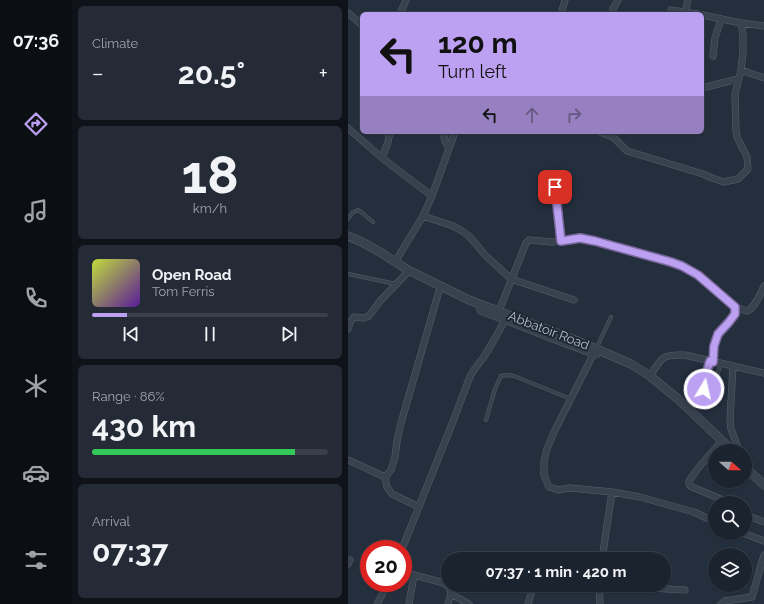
<!DOCTYPE html>
<meta charset="utf-8">
<style>
body{margin:0;font-family:Raleway,sans-serif;background:#242b36;color:#f1f3f6;height:100vh;display:flex;flex-direction:column;font-size:15px;white-space:nowrap}
*{box-sizing:border-box;margin:0}
p{font-size:13px;color:#a0a4aa}
.icon{flex:none;width:22px;height:22px;fill:none;stroke:currentColor;stroke-width:2;stroke-linecap:round;stroke-linejoin:round}
.map{position:relative;flex:1;overflow:hidden}
.details{display:flex;flex-direction:column;gap:6px;padding:6px;background:#0f1319;width:276px}
.details>*{flex:none}
.banner{position:absolute;left:12px;top:12px;width:344px;height:122px;border-radius:6px;box-shadow:0 1px 3px #0004,0 0 0 1px #39404a;background:#bca0f2;color:#111;overflow:hidden}
.needle{width:26px;rotate:111deg}
.controls{position:absolute;left:360px;top:444px;display:grid;gap:8px}
.controls a{display:grid;place-items:center;width:44px;height:44px;border-radius:50%;background:#1b232e;box-shadow:0 1px 3px #0004,0 0 0 1px #39404a;font-size:20px}
.speed{position:absolute;left:12px;top:540px;display:flex;gap:8px;font-size:20px;font-weight:700;text-align:center}
.speed>*{display:grid;place-content:center;width:52px;height:52px;border-radius:50%;background:#1b232e;box-shadow:0 1px 3px #0004,0 0 0 1px #39404a;line-height:1}
.speed .limit{border:6px solid #d22;background:#fff;color:#111}
.pin{position:absolute;display:grid;place-items:center;width:34px;height:34px;color:#fff;margin:-17px;border-radius:8px;box-shadow:0 2px 6px #0006}
.me{position:absolute;width:44px;margin:-22px;rotate:9deg;stroke-linejoin:round;filter:drop-shadow(0 0 3px #0008)}
.turn{display:flex;align-items:center;gap:14px;height:84px;padding:0 12px;font-size:18px}
.turn .icon{width:52px;height:52px;stroke-width:2.5}
.turn b{display:block;font-size:28px;line-height:34px}
.lanes{display:flex;align-items:center;height:38px;padding:0 12px;background:#0003;justify-content:center;gap:20px;direction:ltr}
.lanes .off{opacity:.35}
.big{font-size:30px;font-weight:700;line-height:1.1}
.details .widget{flex:1;display:flex;flex-direction:column;justify-content:center;gap:6px;min-width:0;padding:0 14px;border-radius:6px;background:#242b36}
.details .dial{align-items:center;gap:0}
.dial b{font-size:52px;line-height:1}
.song{display:flex;align-items:center;gap:12px}
.cover{width:48px;height:48px;border-radius:6px;background:linear-gradient(135deg,hsl(70 70% 55%),hsl(270 70% 35%))}
.played{height:4px;border-radius:2px;background:linear-gradient(90deg,#bca0f2 15%,#39404a 15%)}
.keys{display:flex;justify-content:space-around;direction:ltr}
.heat{display:flex;justify-content:space-between;align-items:center;font-size:22px;direction:ltr}
.charge{height:6px;border-radius:3px;background:linear-gradient(90deg,#34c759 86%,#39404a 0)}
.trip{position:absolute;left:93px;top:552px;width:230px;height:40px;border-radius:20px;background:#1b232e;box-shadow:0 1px 3px #0004,0 0 0 1px #39404a;font-weight:700;line-height:40px;text-align:center}
main{display:flex;flex:1;min-height:0}
.tabs{display:flex;flex-direction:column;width:72px;justify-content:space-around;align-items:center;background:#0b0e12;color:#a0a4aa}
.tabs .icon{width:28px;height:28px}
.tabs .current{color:#bca0f2}
.tabs b{font-size:18px;color:#f1f3f6}
.map>svg:first-child{display:block}
.lines{fill:none;stroke-linecap:round;stroke-linejoin:round}
.service-casing{stroke:#565f6c;stroke-width:4}
.minor-casing{stroke:#565f6c;stroke-width:7}
.tertiary-casing{stroke:#565f6c;stroke-width:9}
.service{stroke:#38414e;stroke-width:3}
.minor{stroke:#38414e;stroke-width:6}
.tertiary{stroke:#38414e;stroke-width:8}
.route-casing{stroke:#7a689d;stroke-width:10}
.route{stroke:#bca0f2;stroke-width:7}
.labels{text-anchor:middle;stroke-width:4;stroke-linejoin:round;paint-order:stroke}
.street-label{font-size:13px;fill:#b4bcc9;stroke:#1d2633}
</style>
<main>
<nav class="tabs">
<b>07:36</b>
<svg class="icon current" aria-label="directions" viewBox="0 0 24 24"><path d="M12 3l9 9-9 9-9-9zM9 14v-3h6M13 9l2 2-2 2"/></svg>
<svg class="icon" aria-label="music" viewBox="0 0 24 24"><path d="M9 18V5l10-2v13"/><circle cx="6" cy="18" r="3"/><circle cx="16" cy="16" r="3"/></svg>
<svg class="icon" aria-label="phone" viewBox="0 0 24 24"><path d="M5 4h4l2 5-3 2q2 4 5 5l2-3 5 2v4C11 20 4 13 5 4z"/></svg>
<svg class="icon" aria-label="climate" viewBox="0 0 24 24"><path d="M12 3v18M4 7l16 10M4 17L20 7"/></svg>
<svg class="icon" aria-label="car" viewBox="0 0 24 24"><path d="M5 17H2v-5l4-1 3-4h7l3 4 3 1v5h-3M9 17h6M6 11h13"/><circle cx="7" cy="17" r="2"/><circle cx="17" cy="17" r="2"/></svg>
<svg class="icon" aria-label="filters" viewBox="0 0 24 24"><path d="M4 7h16M4 17h16"/><circle cx="9" cy="7" r="2"/><circle cx="15" cy="17" r="2"/></svg>
</nav>
<section class="details">
<div class="widget"><p>Climate</p>
<div class="heat"><a>−</a><b class="big">20.5°</b><a>+</a></div>
</div>
<div class="widget dial"><b>18</b><p>km/h</p></div>
<div class="widget">
<div class="song"><i class="cover"></i><div><b>Open Road</b><p>Tom Ferris</p></div></div>
<div class="played"></div>
<div class="keys"><svg class="icon" aria-label="previous" viewBox="0 0 24 24"><path d="M18 5L8 12l10 7zM5 5v14"/></svg><svg class="icon" aria-label="pause" viewBox="0 0 24 24"><path d="M8 5v14M16 5v14"/></svg><svg class="icon" aria-label="next" viewBox="0 0 24 24"><path d="M6 5l10 7-10 7zM19 5v14"/></svg></div>
</div>
<div class="widget"><p>Range · 86%</p><b class="big">430 km</b><div class="charge"></div></div>
<div class="widget"><p>Arrival</p><b class="big">07:37</b></div>
</section>
<div class="map">
<svg width="416" height="604" viewBox="0 0 416 604">
<rect width="100%" height="100%" fill="#242f3e"/>
<g class="lines">
<defs>
<path id="service" d="M0,219l4,-6 6,-3 2,1 13,11
M0,274l48,10
M248,349l15,-32
M362,361l-7,23 1,5 6,1 3,-1 8,-26
M138,420l9,-31 6,-13 6,-1 7,1 57,23"/>
<path id="minor" d="M265,9l5,-9
M323,10l26,4
M337,12l3,-12
M0,13l14,12
M52,14l6,-14
M213,14l4,-14
M354,15l39,8 23,3
M365,56l2,-18 6,-19
M393,70l23,8
M354,88l36,-9
M0,128l34,30 50,38
M95,132l2,9 4,8
M252,132l13,5 14,14 76,23 9,4 12,4 14,-3 10,-10 -1,-12 -10,-20 -1,-6 -1,-37 6,-24 2,-18v-17l-2,-12
M34,158l6,-16 2,-10
M206,174l7,67
M75,216l30,10 9,5 7,5 17,20 25,23 63,21
M47,262l28,-46 9,-20 23,-64
M151,311l27,-68 3,-3 23,2 27,-3 16,2 76,21 11,4 16,9 37,32 12,4c9,-4 13,-17 17,-25
M0,329l2,-7 4,-5 10,1 5,-2 11,-15 26,-27
M246,353l-39,77 -8,19 -3,12v14l5,12 9,3 12,-2 42,4 28,5 54,15 21,10
M365,361l1,-15 4,-12 11,-12 6,-8v-7
M385,366l-3,54 1,9 8,22
M302,376c12,-18 11,-22 35,-21l79,18
M372,443l-21,24 -10,14v3l1,2 40,17
M0,460l37,17
M37,477l6,-7 4,-13 2,-16 4,-18 38,-132
M37,477l2,10 5,7 27,13
M397,512l4,4 15,6
M395,533l21,8
M54,549l50,-125 17,-45c3,-8 9,-14 14,-21 8,-12 15,-25 22,-38
M254,559l10,-67
M0,564l2,-4
M55,570l11,5 30,8 5,4 2,7 -3,10
M251,585l1,19
M252,585l85,5
M103,594l18,10
M29,604l11,-21
M61,604l5,-29
M180,604l4,-13 5,-6
M373,604l4,-3 27,-4 12,-42"/>
<path id="tertiary" d="M0,236l14,6 21,12 25,16 61,30 106,40 56,24 19,12 28,23 55,52
M133,310l85,33 30,11
M397,467l19,18"/>
</defs>
<!-- service casing -->
<use href="#service" class="service-casing"/>
<!-- minor casing -->
<use href="#minor" class="minor-casing"/>
<!-- tertiary casing -->
<use href="#tertiary" class="tertiary-casing"/>
<!-- service -->
<use href="#service" class="service"/>
<!-- minor -->
<use href="#minor" class="minor"/>
<!-- tertiary -->
<use href="#tertiary" class="tertiary"/>
</g>
<g class="lines">
<defs>
<path id="route" d="M207,187l6,54 7,-1 12,-2 15,3 76,21 11,4 16,9 37,32v7l-6,8 -11,12 -4,12 -1,16 -3,-1 -7,23 1,5"/>
</defs>
<!-- route casing -->
<use href="#route" class="route-casing"/>
<!-- route -->
<use href="#route" class="route"/>
</g>
<g class="labels">
<!-- street labels -->
<g class="street-label">
<text transform="translate(201 330) rotate(21)" y="5">Abbatoir Road</text>
</g>
</g>
</svg>
<div class="controls">
<a><svg class="needle" viewBox="-14 -14 28 28"><path d="M0-13l5 13h-10z" fill="#e53935"/><path d="M0 13l5-13h-10z" fill="#a0a4aa"/></svg></a>
<a><svg class="icon" aria-label="search" viewBox="0 0 24 24"><circle cx="10" cy="10" r="6"/><path d="M15 15l6 6"/></svg></a>
<a><svg class="icon" aria-label="layers" viewBox="0 0 24 24"><path d="M12 4l9 5-9 5-9-5zM3 14l9 5 9-5"/></svg></a>
</div>
<div class="speed"><div class="limit">20</div></div>
<div class="pin" style="left:207px;top:187px;background:#d93025"><svg class="icon" aria-label="arrive" viewBox="0 0 24 24"><path d="M6 21V4h12l-3 4 3 4H6"/></svg></div>
<svg class="me" style="left:356px;top:389px" viewBox="-20 -20 40 40"><circle r="17" fill="#bca0f2" stroke="#fff" stroke-width="3"/><path d="M0-11L8 9 0 5-8 9z" fill="#fff"/></svg>
<div class="trip">07:37 · 1 min · 420 m</div>
<div class="banner">
<div class="turn"><svg class="icon" aria-label="left" viewBox="0 0 24 24"><path d="M17 20v-9H6M10 6l-5 5 5 5"/></svg><div><b>120 m</b>Turn left</div></div>
<div class="lanes"><svg class="icon" aria-label="left" viewBox="0 0 24 24"><path d="M17 20v-9H6M10 6l-5 5 5 5"/></svg><svg class="icon off" aria-label="ahead" viewBox="0 0 24 24"><path d="M12 20V5M6 11l6-6 6 6"/></svg><svg class="icon off" aria-label="right" viewBox="0 0 24 24"><path d="M7 20v-9h11M14 6l5 5-5 5"/></svg></div>
</div>
</div>
</main>
